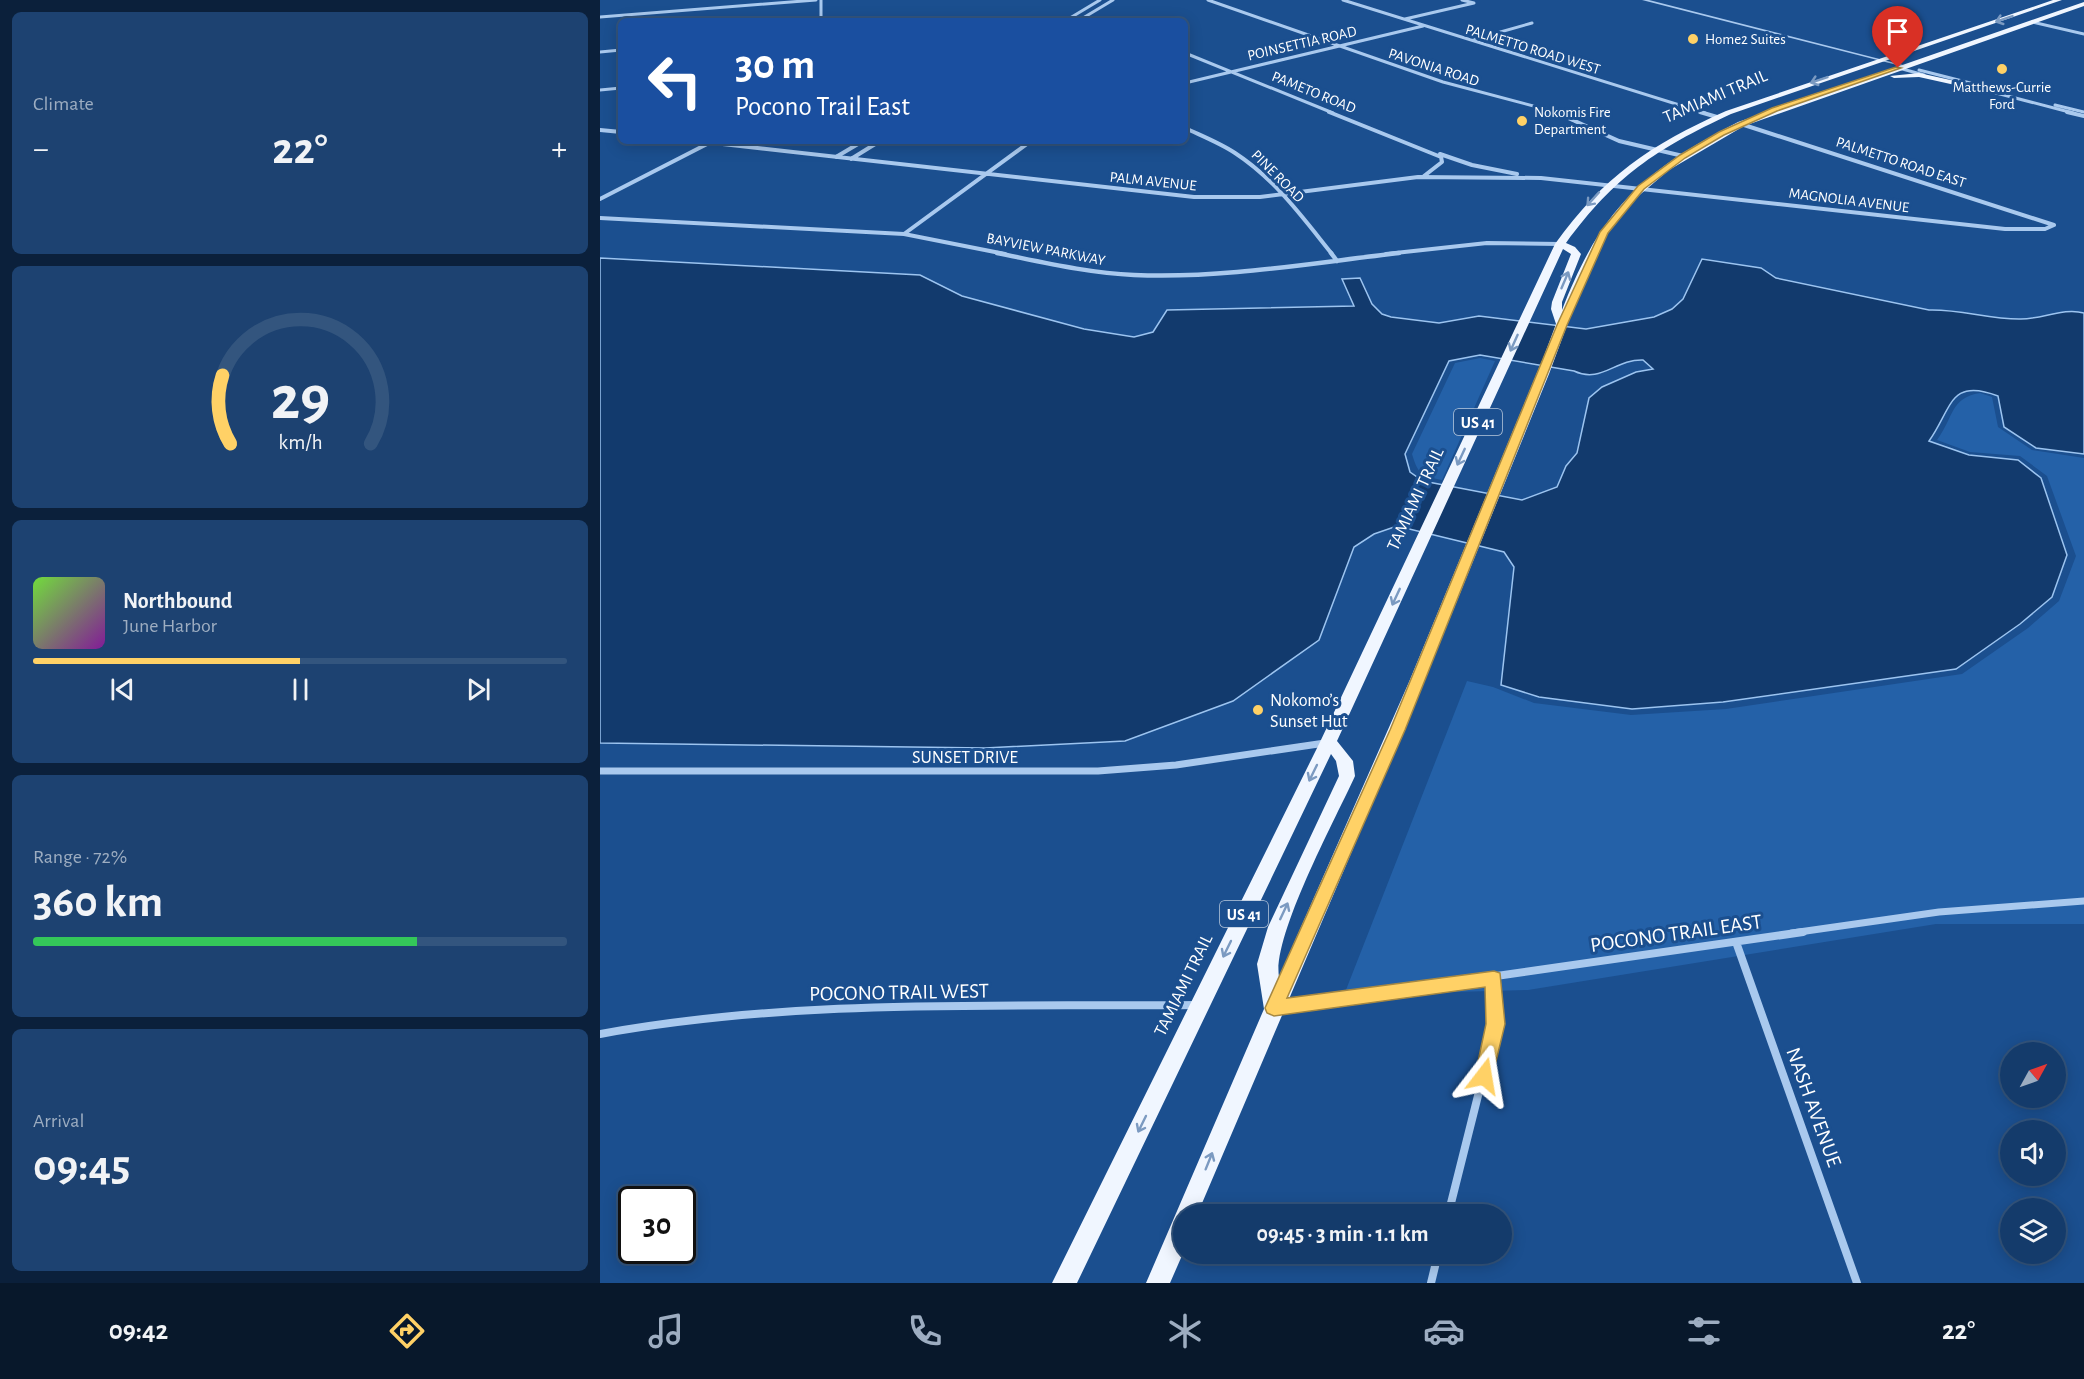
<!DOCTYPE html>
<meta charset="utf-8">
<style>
body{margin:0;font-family:"Alegreya Sans",sans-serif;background:#1d4271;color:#f1f3f6;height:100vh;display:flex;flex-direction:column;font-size:22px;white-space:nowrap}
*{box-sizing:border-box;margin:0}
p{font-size:20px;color:#9dadc1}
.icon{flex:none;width:33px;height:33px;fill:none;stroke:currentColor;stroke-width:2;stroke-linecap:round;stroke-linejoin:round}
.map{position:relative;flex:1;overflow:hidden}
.drawer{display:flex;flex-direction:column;gap:12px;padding:12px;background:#0b203b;width:600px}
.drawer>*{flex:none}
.top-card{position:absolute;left:18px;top:18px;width:570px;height:126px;border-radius:9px;box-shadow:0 3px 15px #0003,0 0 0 2px #33557e;background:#1a4fa0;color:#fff;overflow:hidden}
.needle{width:39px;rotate:50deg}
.controls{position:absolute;left:1400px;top:1042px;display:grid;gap:12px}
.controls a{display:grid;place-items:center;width:66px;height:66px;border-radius:50%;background:#143b6b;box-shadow:0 3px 15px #0003,0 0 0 2px #33557e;font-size:30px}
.speed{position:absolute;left:18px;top:1186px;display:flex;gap:12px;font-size:30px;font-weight:700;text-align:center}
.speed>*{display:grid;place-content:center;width:78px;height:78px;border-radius:50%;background:#143b6b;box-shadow:0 3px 15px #0003,0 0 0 2px #33557e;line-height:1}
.speed .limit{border:3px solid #111;border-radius:9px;background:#fff;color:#111}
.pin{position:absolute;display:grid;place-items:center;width:51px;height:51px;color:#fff;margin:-62px -26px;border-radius:50% 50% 50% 0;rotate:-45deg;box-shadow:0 0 6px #0007}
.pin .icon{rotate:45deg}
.me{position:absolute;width:66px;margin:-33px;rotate:14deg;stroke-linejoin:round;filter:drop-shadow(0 0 4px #0008)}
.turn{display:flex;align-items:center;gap:21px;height:126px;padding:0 18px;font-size:27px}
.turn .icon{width:78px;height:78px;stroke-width:2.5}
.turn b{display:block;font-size:42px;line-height:51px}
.big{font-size:45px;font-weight:600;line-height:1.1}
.drawer .tile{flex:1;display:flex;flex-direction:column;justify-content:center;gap:9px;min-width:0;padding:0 21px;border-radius:9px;background:#1d4271}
.drawer .dial{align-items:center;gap:0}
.dial svg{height:156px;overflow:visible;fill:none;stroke:#33557e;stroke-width:7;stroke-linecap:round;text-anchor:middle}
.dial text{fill:#f1f3f6;stroke:none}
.song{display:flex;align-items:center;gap:18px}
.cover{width:72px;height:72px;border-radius:9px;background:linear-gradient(135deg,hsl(100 70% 55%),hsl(290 70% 35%))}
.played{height:6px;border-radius:3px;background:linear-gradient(90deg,#ffd166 50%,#33557e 50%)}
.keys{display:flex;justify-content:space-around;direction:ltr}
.heat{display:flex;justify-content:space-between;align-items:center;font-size:33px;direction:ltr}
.charge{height:9px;border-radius:4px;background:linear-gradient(90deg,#34c759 72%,#33557e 0)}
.trip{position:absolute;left:573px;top:1204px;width:339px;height:60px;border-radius:30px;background:#143b6b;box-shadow:0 3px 15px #0003,0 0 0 2px #33557e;font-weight:600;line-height:60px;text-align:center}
.dock{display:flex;height:96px;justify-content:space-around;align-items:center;background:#08182b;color:#9dadc1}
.dock .icon{width:42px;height:42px}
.dock .selected{color:#ffd166}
.dock b{font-size:27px;color:#f1f3f6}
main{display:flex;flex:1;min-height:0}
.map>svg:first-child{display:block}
.green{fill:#2461a8}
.water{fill:#123a6d;stroke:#9cc4f0;stroke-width:1.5;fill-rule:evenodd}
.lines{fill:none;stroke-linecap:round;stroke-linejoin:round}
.minor-far4{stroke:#a9c9ee;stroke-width:3}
.minor-far3{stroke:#a9c9ee;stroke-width:4}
.minor-far2{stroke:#a9c9ee;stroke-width:4.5}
.minor-far1{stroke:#a9c9ee;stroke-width:7}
.minor{stroke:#a9c9ee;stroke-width:8}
.tertiary{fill:#a9c9ee;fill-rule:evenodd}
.primary{fill:#f0f6ff;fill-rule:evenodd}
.oneway{stroke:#7b9ac1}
.route{fill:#ffd166;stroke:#a68842;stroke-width:1.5}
.poi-dot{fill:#ffd166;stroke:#1b4f8f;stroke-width:2}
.labels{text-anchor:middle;stroke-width:6;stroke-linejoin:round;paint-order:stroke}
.far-poi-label{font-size:15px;fill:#fff;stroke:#1b4f8f;text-anchor:start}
.far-street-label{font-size:15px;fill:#fff;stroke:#1b4f8f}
.shield{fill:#1b4f8f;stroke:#bbcadd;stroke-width:1.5}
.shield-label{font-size:16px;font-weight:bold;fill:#fff}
.street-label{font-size:18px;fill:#fff;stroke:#1b4f8f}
.poi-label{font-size:18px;fill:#fff;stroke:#1b4f8f;text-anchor:start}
.near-street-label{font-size:21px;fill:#fff;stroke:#1b4f8f}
</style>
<main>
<section class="drawer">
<div class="tile"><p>Climate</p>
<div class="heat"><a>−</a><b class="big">22°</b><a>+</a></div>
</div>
<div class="tile dial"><svg viewBox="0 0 100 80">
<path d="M14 69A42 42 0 1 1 86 69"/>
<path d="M14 69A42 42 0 0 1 10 34" stroke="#ffd166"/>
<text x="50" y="56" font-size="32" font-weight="700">29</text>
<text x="50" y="72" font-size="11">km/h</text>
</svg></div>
<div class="tile">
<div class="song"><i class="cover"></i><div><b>Northbound</b><p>June Harbor</p></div></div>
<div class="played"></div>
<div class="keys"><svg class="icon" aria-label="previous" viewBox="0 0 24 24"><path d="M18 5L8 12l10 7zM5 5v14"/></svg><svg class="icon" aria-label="pause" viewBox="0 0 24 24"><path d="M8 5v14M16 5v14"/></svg><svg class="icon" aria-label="next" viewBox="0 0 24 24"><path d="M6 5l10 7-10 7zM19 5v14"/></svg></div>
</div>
<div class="tile"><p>Range · 72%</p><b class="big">360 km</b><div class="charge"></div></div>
<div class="tile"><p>Arrival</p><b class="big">09:45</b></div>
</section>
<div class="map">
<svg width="1484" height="1283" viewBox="0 0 1484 1283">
<rect width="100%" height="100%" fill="#1b4f8f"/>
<!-- green -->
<path class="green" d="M880,358l15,3 -53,119c-21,-4 -24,-6 -30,-26l43,-91z
M1380,393l12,4 6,30 34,23 52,8v466h-148l-408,66 -184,5 123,-314 26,6 41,16 97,12 95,-6 236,-35 66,-46 31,-27 17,-45 -29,-80 -27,-20 -50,-4 -33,-12c17,-23 13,-42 43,-47z"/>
<!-- water -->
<path class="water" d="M0,258l320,17 42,21 122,33 50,8 19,-5 14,-22 187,-4 -12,-27 18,-1 12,26 10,10 9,3 48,6 40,-7 107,13 68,-12 18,-8 11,-10 19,-40 59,9 15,10 153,32c31,-1 59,9 90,9 22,1 44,-12 65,-6v141l-48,-6 -32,-21 -6,-31c-49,-19 -46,13 -69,45l40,14 49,5 23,18 26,77 -15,42 -32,27 -64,45 -233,33 -91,7 -93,-12 -38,-12 13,-118 -10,-15 -107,-26 -23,8 -20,13 -35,93 -86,61 -108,40 -140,7 -385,-5zM880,355l94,16c27,13 41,-12 69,-11l10,9 -17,3 -34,15 -13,11 -12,55 -11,13 -9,21 -35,13 -99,-19 -13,-9 -5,-18 44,-93z"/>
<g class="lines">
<!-- minor-far4 -->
<path class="minor-far4" d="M221,0v19
M608,0l235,82 117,31
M743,0l362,113
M0,17l216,-17
M805,19l69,-16 -12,-3
M386,21h72
M465,21l35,-21
M478,21l35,-21
M1432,22l52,12
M872,40l60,-17
M0,52l21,-2
M585,53l148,60
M1299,68l25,7
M1319,70l63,16
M585,83l238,-57
M1377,88l96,25
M0,90l21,-2
M1455,105l29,7"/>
<!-- minor-far3 -->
<path class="minor-far3" d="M729,112l112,45 1,5 -18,14
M955,112l64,29 64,15
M1100,112l17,5
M1467,112l17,4
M1141,124l313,101
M585,128c17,8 35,15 50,25 40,26 68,65 97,101
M0,130l21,2
M96,141l498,56h66l158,-20 123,1 464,51h40l9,-4
M840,154l32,11 45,9
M236,157l27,-16
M251,159l29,-18
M0,199l109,-56
M0,218l304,16 101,20
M304,234l127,-93
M786,254l101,-11 73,1"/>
<!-- minor-far2 -->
<path class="minor-far2" d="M397,253c45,9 91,20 137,22 87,4 178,-12 265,-22
M731,253l6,8"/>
<!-- minor-far1 -->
<path class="minor-far1" d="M0,771h498l78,-6 149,-22
M1192,933l147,-21 145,-11"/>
<!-- minor -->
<path class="minor" d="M1136,942l121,341
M680,1007l523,-75
M0,1034c196,-36 398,-27 596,-29
M848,1215l48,-191 -2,-46
M831,1283l7,-29"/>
<!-- tertiary -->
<path class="tertiary" d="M1042,0h7l258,66 -2,1z"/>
<!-- primary -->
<path class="primary" d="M1453,0h9l-331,114c-75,35 -116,62 -165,129l9,4 6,7 -19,48v8c39,-101 81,-139 176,-188l346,-120v4l-340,120 -75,44 -33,28 -27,33 -26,51 -34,92 -125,308 -227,533h-13v36l-14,32h-24l118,-274 -7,-45 11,-37 71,-151 -3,-15 -5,-7 -254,529h-25l268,-541 235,-498c49,-68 95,-99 171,-133zM963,249l8,5 -19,48 -1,7 5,15 -12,32 -135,326 -130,295c-7,-41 57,-159 76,-201l-2,-15 -16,-20z
M1319,73l63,14 4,2 -4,2 -63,-14 -25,1 -4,-2z"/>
</g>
<!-- one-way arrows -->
<defs><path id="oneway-shaft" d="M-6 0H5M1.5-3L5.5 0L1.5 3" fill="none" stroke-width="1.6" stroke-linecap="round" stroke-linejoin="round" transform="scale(1.5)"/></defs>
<g class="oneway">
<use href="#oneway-shaft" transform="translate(1404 19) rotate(161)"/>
<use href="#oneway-shaft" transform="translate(1219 80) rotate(161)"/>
<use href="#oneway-shaft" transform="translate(993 199) rotate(132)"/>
<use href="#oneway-shaft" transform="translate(965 280) rotate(-67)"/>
<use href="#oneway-shaft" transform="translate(914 343) rotate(114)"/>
<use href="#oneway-shaft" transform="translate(861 457) rotate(115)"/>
<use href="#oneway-shaft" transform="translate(796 597) rotate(115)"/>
<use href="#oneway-shaft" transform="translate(713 773) rotate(116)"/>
<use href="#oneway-shaft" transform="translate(684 911) rotate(-65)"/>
<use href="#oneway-shaft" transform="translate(627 949) rotate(116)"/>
<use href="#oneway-shaft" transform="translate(542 1124) rotate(116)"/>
<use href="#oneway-shaft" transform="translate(609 1161) rotate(-68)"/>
</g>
<!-- route -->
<path class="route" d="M1296,67l5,1 -124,43 -53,24 -39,23 -41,31 -36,44 -41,92 -162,405 -118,268 207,-27 6,2 5,51 -14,58 -7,3 -6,-3 -3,-6 11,-52 -1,-37 -211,29 -7,-3 -2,-5 125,-278 167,-405 43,-93 38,-46 42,-31 39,-23 53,-24z"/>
<!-- markers -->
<g class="poi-dot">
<circle cx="1093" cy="39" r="6"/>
<circle cx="1402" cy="69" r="6"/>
<circle cx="922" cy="121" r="6"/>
<circle cx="658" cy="710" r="6"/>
</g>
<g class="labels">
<!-- far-poi labels -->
<g class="far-poi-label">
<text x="1105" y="44">Home2 Suites</text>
<text x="1402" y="92" text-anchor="middle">Matthews-Currie<tspan x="1402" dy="17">Ford</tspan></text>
<text x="934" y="117">Nokomis Fire<tspan x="934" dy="17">Department</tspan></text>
</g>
<!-- far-street labels -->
<g class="far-street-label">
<text transform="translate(702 43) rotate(-13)" y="5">POINSETTIA ROAD</text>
<text transform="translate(933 49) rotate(17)" y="5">PALMETTO ROAD WEST</text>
<text transform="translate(834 67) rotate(18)" y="5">PAVONIA ROAD</text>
<text transform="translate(714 92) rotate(22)" y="5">PAMETO ROAD</text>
<text transform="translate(1301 162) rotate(18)" y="5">PALMETTO ROAD EAST</text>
<text transform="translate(678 176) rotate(45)" y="5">PINE ROAD</text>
<text transform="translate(553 181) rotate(6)" y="5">PALM AVENUE</text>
<text transform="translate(1249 200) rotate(7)" y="5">MAGNOLIA AVENUE</text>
<text transform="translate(446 249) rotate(11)" y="5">BAYVIEW PARKWAY</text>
</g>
<!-- shield labels -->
<g class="shield">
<rect x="854" y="409" width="48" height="26" rx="4.5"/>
<rect x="620" y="901" width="48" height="26" rx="4.5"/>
</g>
<g class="shield-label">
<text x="878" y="428">US 41</text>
<text x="644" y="920">US 41</text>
</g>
<!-- street labels -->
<g class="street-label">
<text transform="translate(1115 96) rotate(-23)" y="6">TAMIAMI TRAIL</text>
<text transform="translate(815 499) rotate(-65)" y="6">TAMIAMI TRAIL</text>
<text x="365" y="763">SUNSET DRIVE</text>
<text transform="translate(583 985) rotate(-64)" y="6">TAMIAMI TRAIL</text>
</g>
<!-- poi labels -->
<g class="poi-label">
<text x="670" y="706">Nokomo’s<tspan x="670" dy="21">Sunset Hut</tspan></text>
</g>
<!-- near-street labels -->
<g class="near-street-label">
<text transform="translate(1076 933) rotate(-8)" y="7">POCONO TRAIL EAST</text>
<text transform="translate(299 992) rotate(-1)" y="7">POCONO TRAIL WEST</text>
<text transform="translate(1214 1107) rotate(70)" y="7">NASH AVENUE</text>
</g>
</g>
</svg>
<div class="controls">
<a><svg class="needle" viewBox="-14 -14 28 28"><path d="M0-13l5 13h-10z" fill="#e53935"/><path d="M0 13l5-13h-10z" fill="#9dadc1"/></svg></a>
<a><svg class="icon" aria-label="sound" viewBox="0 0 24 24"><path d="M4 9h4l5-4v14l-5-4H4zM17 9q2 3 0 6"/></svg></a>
<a><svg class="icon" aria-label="layers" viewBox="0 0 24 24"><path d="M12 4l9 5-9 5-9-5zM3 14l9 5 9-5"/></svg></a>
</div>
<div class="speed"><div class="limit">30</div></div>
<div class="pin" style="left:1298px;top:68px;background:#d93025"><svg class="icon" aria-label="arrive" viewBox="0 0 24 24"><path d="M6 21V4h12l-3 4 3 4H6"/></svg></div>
<svg class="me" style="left:884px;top:1076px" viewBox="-20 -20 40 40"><path d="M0-17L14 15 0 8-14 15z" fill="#ffd166" stroke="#fff" stroke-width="4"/></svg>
<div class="trip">09:45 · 3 min · 1.1 km</div>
<div class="top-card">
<div class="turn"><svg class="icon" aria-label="left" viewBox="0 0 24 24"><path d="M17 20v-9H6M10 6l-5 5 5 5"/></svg><div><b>30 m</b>Pocono Trail East</div></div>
</div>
</div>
</main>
<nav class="dock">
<b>09:42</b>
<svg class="icon selected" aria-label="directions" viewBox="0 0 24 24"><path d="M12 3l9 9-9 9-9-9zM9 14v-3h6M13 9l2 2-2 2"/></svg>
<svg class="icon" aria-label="music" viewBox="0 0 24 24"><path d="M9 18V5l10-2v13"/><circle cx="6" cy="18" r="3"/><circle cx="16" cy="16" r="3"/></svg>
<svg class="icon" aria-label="phone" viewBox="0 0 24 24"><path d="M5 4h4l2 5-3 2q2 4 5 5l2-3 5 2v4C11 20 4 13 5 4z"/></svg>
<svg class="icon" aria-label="climate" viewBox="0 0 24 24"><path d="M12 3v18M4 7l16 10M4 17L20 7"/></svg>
<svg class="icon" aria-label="car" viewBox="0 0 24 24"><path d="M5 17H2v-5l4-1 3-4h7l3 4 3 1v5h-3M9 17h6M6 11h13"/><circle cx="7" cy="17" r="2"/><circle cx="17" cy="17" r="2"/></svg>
<svg class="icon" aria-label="filters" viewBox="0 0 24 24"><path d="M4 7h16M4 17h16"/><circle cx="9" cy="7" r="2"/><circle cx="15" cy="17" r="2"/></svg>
<b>22°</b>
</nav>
